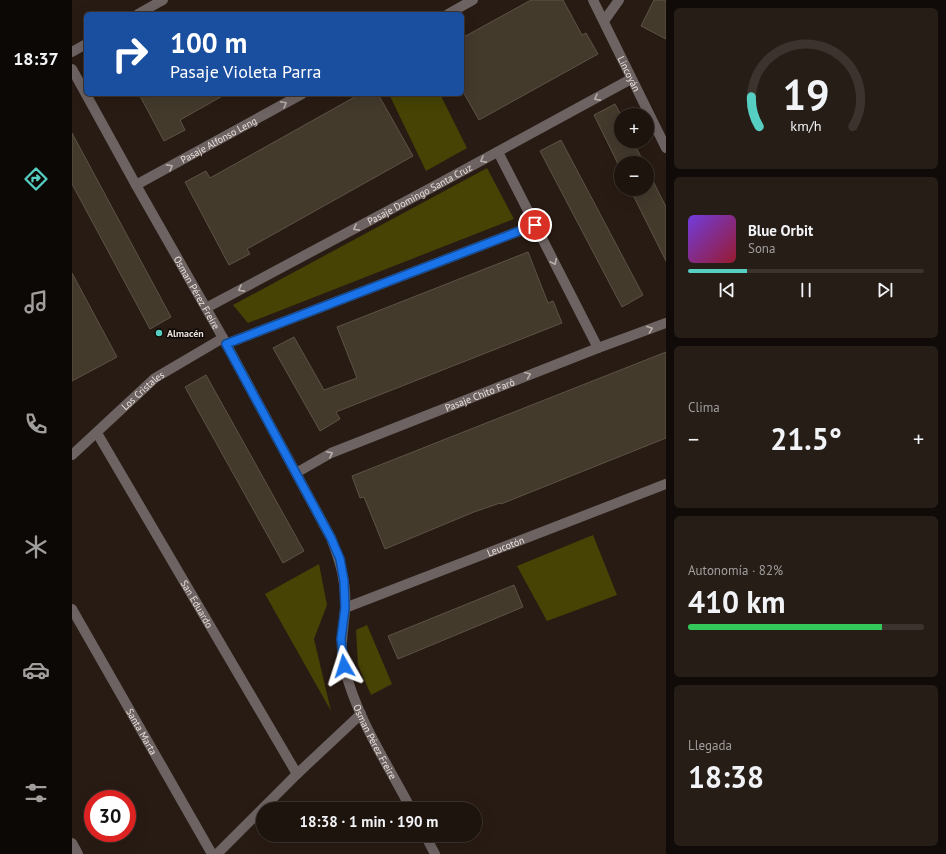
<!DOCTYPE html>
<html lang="es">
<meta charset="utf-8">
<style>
body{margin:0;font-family:"PT Sans",sans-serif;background:#261d17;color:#f1f3f6;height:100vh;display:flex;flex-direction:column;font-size:15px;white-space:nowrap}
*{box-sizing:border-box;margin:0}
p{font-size:13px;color:#a19e9e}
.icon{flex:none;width:22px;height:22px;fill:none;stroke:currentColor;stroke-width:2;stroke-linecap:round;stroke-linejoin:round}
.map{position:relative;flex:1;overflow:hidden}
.drawer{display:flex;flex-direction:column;gap:8px;padding:8px;background:#100b08;width:280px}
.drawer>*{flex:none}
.banner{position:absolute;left:12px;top:12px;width:380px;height:84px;border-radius:6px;box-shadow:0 4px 16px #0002,0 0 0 1px #3c332e;background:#1a4fa0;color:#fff;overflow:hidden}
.tools{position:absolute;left:542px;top:108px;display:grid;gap:8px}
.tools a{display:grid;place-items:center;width:40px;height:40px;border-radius:50%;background:#1e140e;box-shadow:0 4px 16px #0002,0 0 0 1px #3c332e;font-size:20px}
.speed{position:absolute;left:12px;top:790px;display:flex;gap:8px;font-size:20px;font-weight:700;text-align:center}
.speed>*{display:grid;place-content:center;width:52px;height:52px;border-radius:50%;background:#1e140e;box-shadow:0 4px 16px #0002,0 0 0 1px #3c332e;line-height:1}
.speed .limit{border:6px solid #d22;background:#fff;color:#111}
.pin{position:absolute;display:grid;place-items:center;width:34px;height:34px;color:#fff;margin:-17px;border:2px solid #fff;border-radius:50%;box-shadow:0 1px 4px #0007}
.me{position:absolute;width:44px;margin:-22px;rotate:354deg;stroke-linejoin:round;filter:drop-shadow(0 0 3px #0008)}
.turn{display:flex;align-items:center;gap:14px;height:84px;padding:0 20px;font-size:18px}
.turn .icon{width:52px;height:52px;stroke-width:2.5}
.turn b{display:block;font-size:28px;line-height:34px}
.big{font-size:30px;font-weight:800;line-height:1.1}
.drawer .card{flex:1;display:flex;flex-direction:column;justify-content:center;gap:6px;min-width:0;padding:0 14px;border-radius:6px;background:#261d17}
.drawer .dial{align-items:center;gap:0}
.dial svg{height:104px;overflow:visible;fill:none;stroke:#3c332e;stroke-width:7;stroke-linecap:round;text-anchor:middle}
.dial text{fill:#f1f3f6;stroke:none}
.song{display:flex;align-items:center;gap:12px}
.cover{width:48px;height:48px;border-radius:6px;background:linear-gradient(135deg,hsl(260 70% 55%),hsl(350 70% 35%))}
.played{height:4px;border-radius:2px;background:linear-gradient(90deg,#57cec2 25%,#3c332e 25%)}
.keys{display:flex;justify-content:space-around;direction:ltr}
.heat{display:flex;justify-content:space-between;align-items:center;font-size:22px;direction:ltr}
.charge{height:6px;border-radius:3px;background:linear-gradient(90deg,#34c759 82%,#3c332e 0)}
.trip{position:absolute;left:184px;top:802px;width:226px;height:40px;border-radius:20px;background:#1e140e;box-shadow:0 4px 16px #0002,0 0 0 1px #3c332e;font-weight:800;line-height:40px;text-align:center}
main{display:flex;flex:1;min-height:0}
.tabs{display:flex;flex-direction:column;width:72px;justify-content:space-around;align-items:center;background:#0c0806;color:#a19e9e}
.tabs .icon{width:28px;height:28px}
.tabs .selected{color:#57cec2}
.tabs b{font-size:18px;color:#f1f3f6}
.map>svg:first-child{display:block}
.green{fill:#464304}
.building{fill:#433a2c;stroke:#5c5345}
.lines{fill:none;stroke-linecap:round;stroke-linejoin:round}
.minor{stroke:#6c6362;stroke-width:10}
.oneway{stroke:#b8afab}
.route-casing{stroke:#114b97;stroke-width:10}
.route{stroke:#1a73e8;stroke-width:7}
.poi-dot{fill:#57cec2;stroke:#0c0704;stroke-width:1.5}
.labels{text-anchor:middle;stroke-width:3;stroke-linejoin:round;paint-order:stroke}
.street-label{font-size:10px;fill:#ebe1db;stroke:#0c0704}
.poi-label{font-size:10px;font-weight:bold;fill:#ebe1db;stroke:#0c0704;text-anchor:start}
</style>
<main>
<nav class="tabs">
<b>18:37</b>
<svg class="icon selected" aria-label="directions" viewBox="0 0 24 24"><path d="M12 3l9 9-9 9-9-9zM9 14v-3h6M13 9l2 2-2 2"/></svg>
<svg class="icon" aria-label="music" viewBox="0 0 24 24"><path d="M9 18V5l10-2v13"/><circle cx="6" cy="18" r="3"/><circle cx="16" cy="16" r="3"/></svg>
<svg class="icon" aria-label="phone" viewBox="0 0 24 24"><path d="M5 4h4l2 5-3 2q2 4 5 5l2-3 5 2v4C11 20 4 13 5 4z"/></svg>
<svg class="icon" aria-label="climate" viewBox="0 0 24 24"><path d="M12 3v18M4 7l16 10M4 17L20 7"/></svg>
<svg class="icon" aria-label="car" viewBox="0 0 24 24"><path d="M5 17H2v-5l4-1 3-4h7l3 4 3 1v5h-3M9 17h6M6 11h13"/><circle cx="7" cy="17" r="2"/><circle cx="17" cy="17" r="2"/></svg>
<svg class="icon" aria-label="filters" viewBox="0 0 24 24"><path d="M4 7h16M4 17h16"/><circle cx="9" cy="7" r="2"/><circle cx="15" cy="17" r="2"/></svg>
</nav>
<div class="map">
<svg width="594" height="854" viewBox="0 0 594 854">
<rect width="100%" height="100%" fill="#281b13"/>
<!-- green -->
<path class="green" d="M317,94h51l27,54 -41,23z
M415,168l27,51 -266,104 -15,-18z
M521,535l24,60 -70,26 -30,-55z
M247,564l8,41 -13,34 17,72 -66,-117z
M295,625l25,59 -21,11 -13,-30 -2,-35z"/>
<!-- building -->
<path class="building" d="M459,0h32l19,35 4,-2 12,21 -119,66 -17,-30v-52z
M582,0h12v39l-25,-13z
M67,94h87l-46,26 5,10 -21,11z
M288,94h18l35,62 -166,93 3,5 -21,11 -44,-83 21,-11 4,7z
M543,104l6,11v26h12l11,22h-23v7l-27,-55z
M0,133l99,184 -21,12 -78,-145z
M489,140l82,155 -21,12 -82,-156z
M575,169l19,38v54l-36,-72h17z
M456,252l20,51 5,-2 9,22 -226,89 4,7 -20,12 -47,-83 21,-11 30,53 33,-12 -20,-51z
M0,273l45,84 -45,24z
M594,352v86l-165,66 -1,-1 -26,9 -89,37 -21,-52 -4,1 -8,-22z
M134,375l98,176 -21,12 -98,-176z
M442,585l9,22 -125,52 -10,-23z"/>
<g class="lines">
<!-- minor -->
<g class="minor">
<path id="s1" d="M521,0l73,148"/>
<path d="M66,14l25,-14"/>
<path d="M376,14l25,-14"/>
<path d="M532,21l15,-21"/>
<path d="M0,52l14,-8"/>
<path id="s2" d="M0,69l64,116 87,153 108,200c9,23 16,46 14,71 -1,20 -6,38 -1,57 12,51 43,97 67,143"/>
<path d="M426,152l100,196"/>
<path id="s3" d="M64,185l166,-91"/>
<path id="s4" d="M134,308l236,-126 189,-103"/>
<path d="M154,344l309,-119"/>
<path id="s5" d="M25,433l200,341"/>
<path id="s6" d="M0,455l83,-77 68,-40"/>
<path id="s7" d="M224,473l35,-20 267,-105 68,-25"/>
<path id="s8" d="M273,608l321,-124"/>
<path id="s9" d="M0,609l140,245"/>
<path d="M353,835l10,19"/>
<path d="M0,843l6,11"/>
<path d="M145,854l80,-80 64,-60"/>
</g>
</g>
<!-- one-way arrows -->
<defs><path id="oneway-chevron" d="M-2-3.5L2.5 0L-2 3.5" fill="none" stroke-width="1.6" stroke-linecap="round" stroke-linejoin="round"/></defs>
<g class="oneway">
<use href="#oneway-chevron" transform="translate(525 98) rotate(151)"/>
<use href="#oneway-chevron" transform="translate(212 104) rotate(-29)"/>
<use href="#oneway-chevron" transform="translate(411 160) rotate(151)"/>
<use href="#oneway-chevron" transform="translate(98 167) rotate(-29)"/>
<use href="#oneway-chevron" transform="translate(284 228) rotate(152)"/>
<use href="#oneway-chevron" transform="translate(482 262) rotate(63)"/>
<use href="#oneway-chevron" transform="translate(169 289) rotate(152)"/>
<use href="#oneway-chevron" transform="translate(578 329) rotate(-20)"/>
<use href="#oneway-chevron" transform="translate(456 375) rotate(-22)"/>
<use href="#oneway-chevron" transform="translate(258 454) rotate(-27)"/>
</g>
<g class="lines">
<defs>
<path id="route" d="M272,666l-3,-27 4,-31 -1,-27 -4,-22 -9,-21 -105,-194 309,-119"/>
</defs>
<!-- route casing -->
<use href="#route" class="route-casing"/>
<!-- route -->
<use href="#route" class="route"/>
</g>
<!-- markers -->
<circle class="poi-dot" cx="87" cy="333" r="4"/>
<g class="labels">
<!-- street labels -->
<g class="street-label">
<text dy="4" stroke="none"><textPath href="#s1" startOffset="82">Lincoyán</textPath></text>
<text dy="4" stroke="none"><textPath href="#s3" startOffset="94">Pasaje Alfonso Leng</textPath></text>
<text dy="4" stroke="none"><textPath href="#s4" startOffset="242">Pasaje Domingo Santa Cruz</textPath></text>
<text dy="4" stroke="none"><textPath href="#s2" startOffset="256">Osman Pérez Freire</textPath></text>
<text dy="4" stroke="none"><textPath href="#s6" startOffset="96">Los Cristales</textPath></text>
<text dy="4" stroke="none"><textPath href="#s7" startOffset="200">Pasaje Chito Faró</textPath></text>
<text dy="4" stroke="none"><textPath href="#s8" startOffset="172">Leucotón</textPath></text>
<text dy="4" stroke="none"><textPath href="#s5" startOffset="198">San Eduardo</textPath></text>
<text dy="4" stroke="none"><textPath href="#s9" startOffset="141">Santa Marta</textPath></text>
<text dy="4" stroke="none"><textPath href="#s2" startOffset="748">Osman Pérez Freire</textPath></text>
</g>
<!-- poi labels -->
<g class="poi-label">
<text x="95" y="337">Almacén</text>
</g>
</g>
</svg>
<div class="tools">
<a>+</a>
<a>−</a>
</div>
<div class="speed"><div class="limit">30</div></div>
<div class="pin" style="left:463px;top:225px;background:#d93025"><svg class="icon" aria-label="arrive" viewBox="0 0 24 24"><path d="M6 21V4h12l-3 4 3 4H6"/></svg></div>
<svg class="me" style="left:272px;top:666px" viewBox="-20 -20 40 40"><path d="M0-17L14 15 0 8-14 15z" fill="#1a73e8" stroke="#fff" stroke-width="4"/></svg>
<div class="trip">18:38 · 1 min · 190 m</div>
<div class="banner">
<div class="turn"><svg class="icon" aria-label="right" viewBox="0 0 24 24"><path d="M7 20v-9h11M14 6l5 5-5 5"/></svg><div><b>100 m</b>Pasaje Violeta Parra</div></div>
</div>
</div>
<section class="drawer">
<div class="card dial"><svg viewBox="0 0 100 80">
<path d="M14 69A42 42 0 1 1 86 69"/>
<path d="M14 69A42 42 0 0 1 8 46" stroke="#57cec2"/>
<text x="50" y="56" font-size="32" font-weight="700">19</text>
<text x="50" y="72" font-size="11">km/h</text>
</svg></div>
<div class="card">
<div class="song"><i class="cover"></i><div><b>Blue Orbit</b><p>Sona</p></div></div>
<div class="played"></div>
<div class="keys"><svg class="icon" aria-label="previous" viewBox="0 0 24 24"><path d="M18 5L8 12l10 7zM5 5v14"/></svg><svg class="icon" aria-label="pause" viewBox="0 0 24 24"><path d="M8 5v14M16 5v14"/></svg><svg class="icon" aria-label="next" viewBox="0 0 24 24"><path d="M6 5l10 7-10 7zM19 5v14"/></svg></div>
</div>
<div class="card"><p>Clima</p>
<div class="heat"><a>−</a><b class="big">21.5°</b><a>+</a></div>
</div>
<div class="card"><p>Autonomía · 82%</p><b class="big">410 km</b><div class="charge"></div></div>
<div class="card"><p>Llegada</p><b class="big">18:38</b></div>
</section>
</main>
